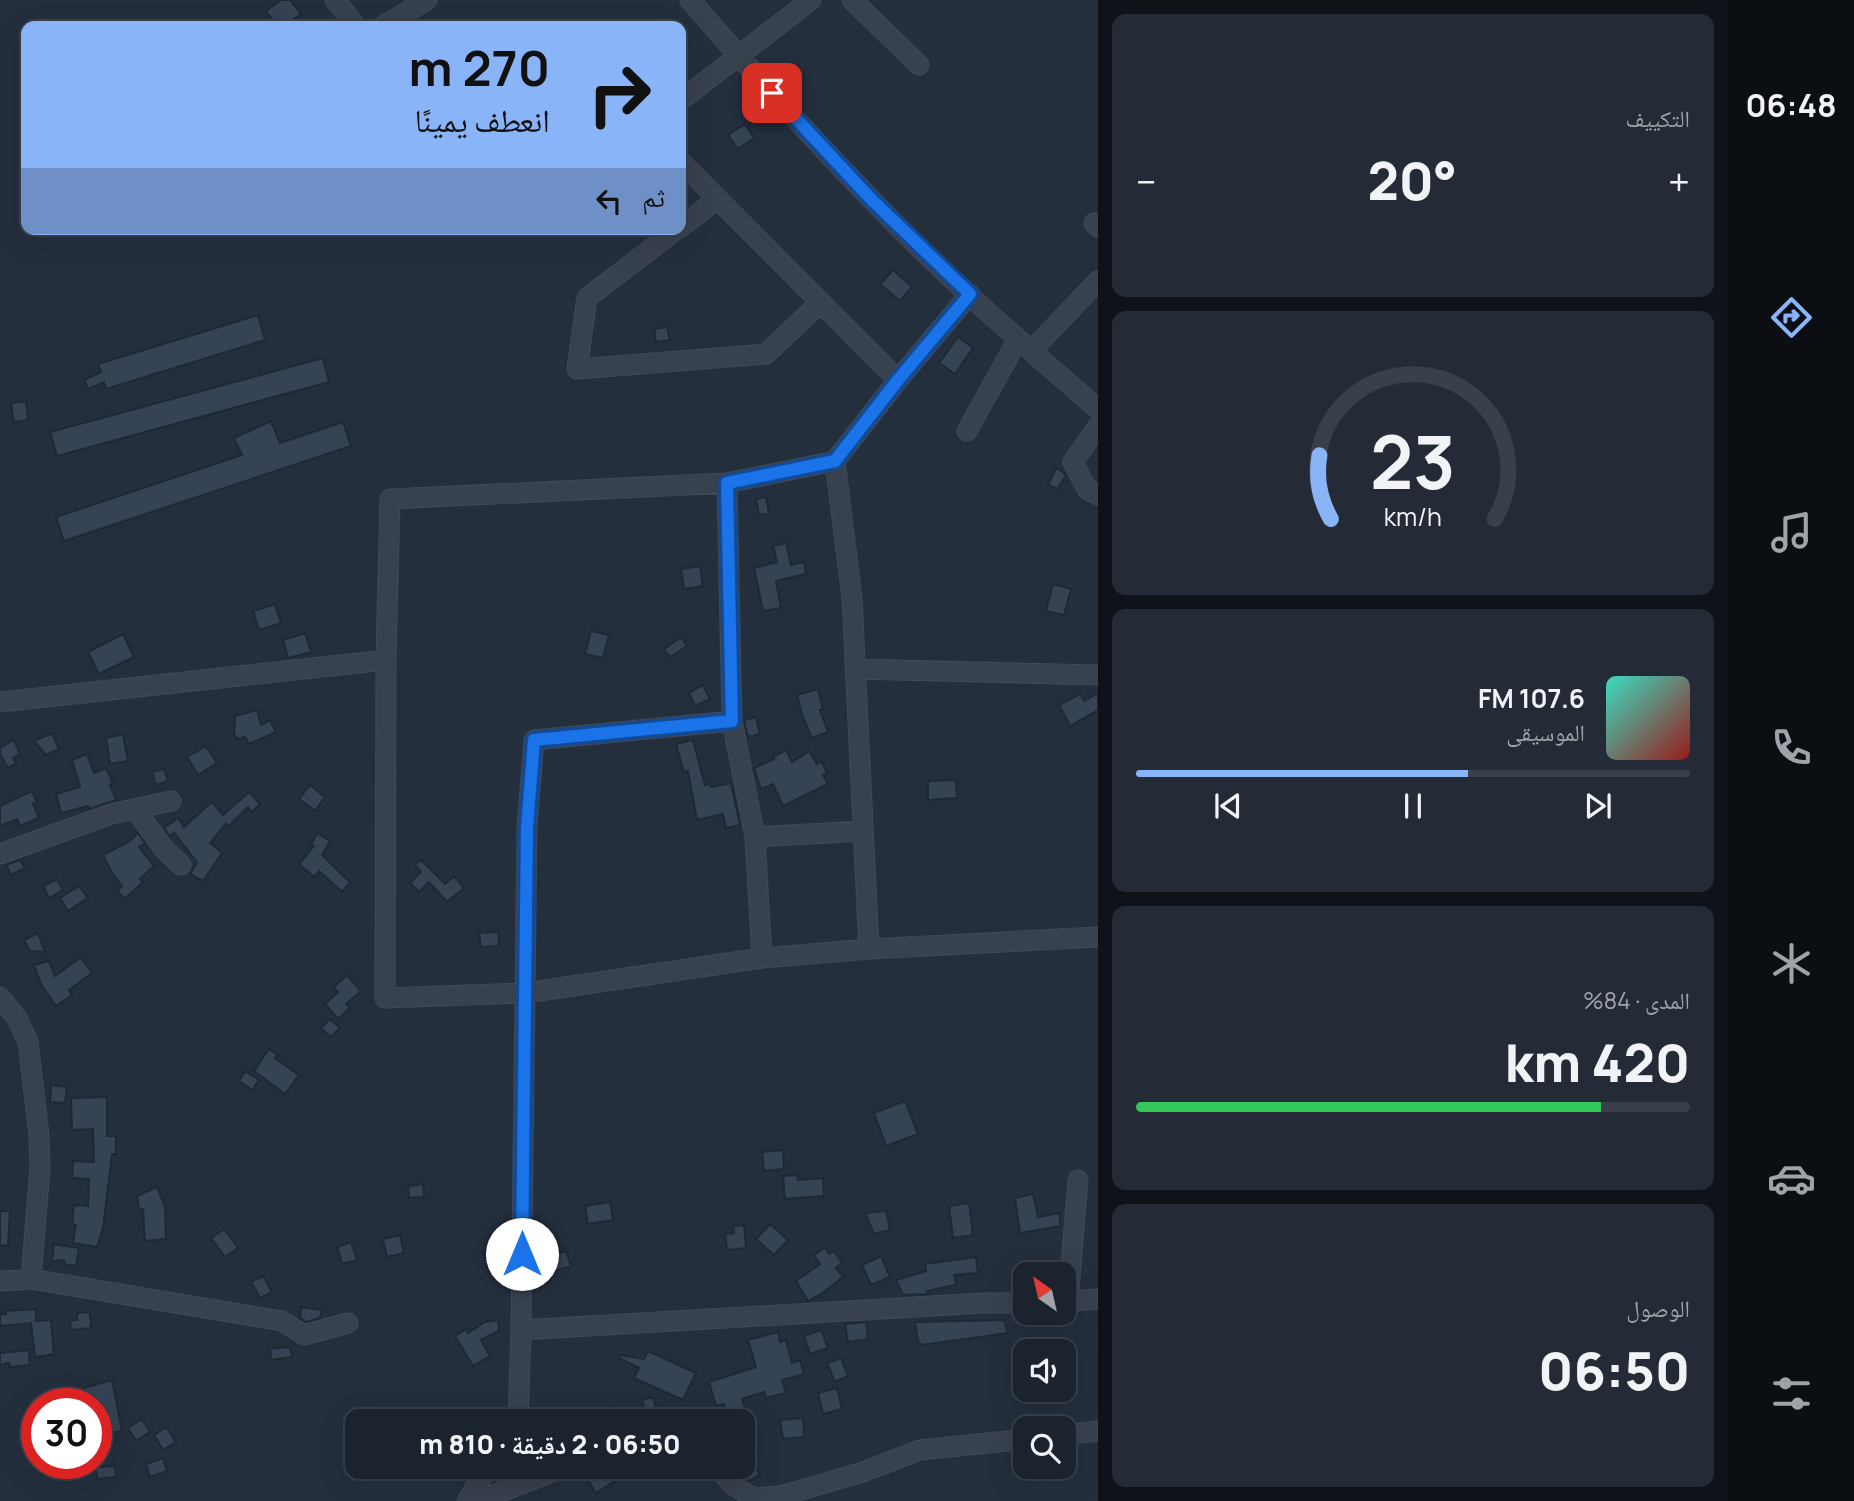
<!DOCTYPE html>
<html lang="ar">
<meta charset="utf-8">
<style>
body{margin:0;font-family:Manrope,"Noto Naskh Arabic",sans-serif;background:#242b36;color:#f1f3f6;direction:rtl;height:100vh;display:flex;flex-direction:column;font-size:26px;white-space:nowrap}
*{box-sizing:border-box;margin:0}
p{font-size:23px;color:#a0a4aa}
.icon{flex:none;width:38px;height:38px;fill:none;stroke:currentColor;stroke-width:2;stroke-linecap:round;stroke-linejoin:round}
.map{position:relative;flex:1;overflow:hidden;direction:ltr}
.side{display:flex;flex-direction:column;gap:14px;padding:14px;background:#0f1319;width:630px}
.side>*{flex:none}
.banner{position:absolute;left:21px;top:21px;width:665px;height:214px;border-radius:14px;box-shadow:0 7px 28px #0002,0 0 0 2px #39404a;direction:rtl;background:#8ab4f8;color:#111;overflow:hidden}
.needle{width:46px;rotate:326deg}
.buttons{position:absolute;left:1013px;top:1262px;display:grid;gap:14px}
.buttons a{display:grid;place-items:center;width:63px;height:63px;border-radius:14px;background:#1b232e;box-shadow:0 7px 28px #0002,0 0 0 2px #39404a;font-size:35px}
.speed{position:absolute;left:21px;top:1388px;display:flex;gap:14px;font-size:35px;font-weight:700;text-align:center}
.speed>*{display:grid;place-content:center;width:91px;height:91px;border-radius:50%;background:#1b232e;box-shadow:0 7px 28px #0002,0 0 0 2px #39404a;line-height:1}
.speed .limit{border:10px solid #d22;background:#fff;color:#111}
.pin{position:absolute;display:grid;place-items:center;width:60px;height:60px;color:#fff;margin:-30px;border-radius:14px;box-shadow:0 4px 10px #0006}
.me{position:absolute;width:77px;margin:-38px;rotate:0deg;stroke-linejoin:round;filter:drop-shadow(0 0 5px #0008)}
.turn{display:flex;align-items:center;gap:24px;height:147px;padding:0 21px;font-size:32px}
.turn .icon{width:91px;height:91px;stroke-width:2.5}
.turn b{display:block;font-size:49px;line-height:60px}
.then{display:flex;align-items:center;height:66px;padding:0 21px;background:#0003;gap:14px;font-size:26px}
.big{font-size:52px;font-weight:800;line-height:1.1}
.side .widget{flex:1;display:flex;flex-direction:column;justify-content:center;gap:10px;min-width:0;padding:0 24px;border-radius:14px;background:#242b36}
.side .dial{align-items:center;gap:0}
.dial svg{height:182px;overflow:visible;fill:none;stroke:#39404a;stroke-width:7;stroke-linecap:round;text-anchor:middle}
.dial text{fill:#f1f3f6;stroke:none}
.song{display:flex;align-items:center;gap:21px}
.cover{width:84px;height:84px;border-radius:10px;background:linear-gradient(135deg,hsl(170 70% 55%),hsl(0 70% 35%))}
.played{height:7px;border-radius:4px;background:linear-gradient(90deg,#8ab4f8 60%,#39404a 60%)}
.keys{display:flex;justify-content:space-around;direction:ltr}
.heat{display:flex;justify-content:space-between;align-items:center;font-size:38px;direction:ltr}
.charge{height:10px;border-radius:5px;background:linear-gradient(90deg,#34c759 84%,#39404a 0)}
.trip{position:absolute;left:345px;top:1409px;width:410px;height:70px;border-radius:14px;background:#1b232e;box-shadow:0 7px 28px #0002,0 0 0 2px #39404a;font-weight:800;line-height:70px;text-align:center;direction:rtl}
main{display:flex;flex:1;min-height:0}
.tab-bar{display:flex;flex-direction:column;width:126px;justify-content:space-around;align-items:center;background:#0b0e12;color:#a0a4aa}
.tab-bar .icon{width:49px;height:49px}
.tab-bar .current{color:#8ab4f8}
.tab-bar b{font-size:32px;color:#f1f3f6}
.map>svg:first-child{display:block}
.building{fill:#364354;stroke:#1f2835;stroke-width:2}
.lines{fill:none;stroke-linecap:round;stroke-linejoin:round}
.minor-casing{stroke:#414a57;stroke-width:21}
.minor{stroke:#38414e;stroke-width:19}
.route-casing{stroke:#114b97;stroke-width:18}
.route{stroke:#1a73e8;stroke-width:12}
</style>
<main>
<nav class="tab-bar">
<b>06:48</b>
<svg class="icon current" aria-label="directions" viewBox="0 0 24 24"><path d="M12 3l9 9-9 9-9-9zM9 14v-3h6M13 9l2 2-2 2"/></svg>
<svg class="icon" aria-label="music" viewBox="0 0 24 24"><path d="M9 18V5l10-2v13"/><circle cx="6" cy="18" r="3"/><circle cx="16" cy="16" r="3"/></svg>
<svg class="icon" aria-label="phone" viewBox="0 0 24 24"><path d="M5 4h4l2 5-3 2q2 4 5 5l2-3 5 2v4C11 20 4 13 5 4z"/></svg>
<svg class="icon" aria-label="climate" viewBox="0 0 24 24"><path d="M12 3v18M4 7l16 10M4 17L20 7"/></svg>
<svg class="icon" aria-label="car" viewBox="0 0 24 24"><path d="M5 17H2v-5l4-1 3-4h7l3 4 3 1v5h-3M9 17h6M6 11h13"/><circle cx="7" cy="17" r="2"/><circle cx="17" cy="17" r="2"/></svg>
<svg class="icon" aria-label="filters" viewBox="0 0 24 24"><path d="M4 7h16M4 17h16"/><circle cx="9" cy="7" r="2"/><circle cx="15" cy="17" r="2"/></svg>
</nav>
<section class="side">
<div class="widget"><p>التكييف</p>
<div class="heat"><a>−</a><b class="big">20°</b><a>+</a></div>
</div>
<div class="widget dial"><svg viewBox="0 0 100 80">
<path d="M14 69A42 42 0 1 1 86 69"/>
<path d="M14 69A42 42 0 0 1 9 41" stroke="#8ab4f8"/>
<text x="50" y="56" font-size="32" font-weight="700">23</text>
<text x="50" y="72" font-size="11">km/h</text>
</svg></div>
<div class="widget">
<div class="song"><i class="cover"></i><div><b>107.6 FM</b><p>الموسيقى</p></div></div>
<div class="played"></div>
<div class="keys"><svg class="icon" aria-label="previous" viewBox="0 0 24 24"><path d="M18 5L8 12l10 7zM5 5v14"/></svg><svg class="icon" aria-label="pause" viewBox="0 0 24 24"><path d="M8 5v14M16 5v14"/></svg><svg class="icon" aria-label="next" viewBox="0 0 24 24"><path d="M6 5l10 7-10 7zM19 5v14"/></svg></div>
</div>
<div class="widget"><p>المدى · 84%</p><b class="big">420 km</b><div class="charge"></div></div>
<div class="widget"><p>الوصول</p><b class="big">06:50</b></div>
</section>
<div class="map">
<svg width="1098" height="1501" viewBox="0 0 1098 1501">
<rect width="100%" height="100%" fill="#242f3e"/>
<!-- building -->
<path class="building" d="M281,0h9l11,14 -17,12h-3l-4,-6 -3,1 -8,-10z
M745,124l9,14 -16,11 -10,-14z
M893,270l19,17 -12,14 -20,-17z
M258,315l7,25 -159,49 -2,-7 -16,7 -4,-9 17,-8 -3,-8z
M667,327l3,13 -14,2 -2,-13z
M958,337l15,11 -18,26 -16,-11z
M323,358l6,24 -272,74 -7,-24z
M26,401l2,19 -14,2 -3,-19z
M271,421l9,22 63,-21 8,24 -287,95 -8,-24 186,-62 -8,-17z
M1056,468l10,6 -8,15 -10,-4z
M766,497l3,17 -10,1 -3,-16z
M786,543l5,22 13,-3 2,12 -30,7 5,27 -18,3 -9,-43 23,-6 -4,-16z
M700,566l3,20 -19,3 -3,-20z
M1053,584l18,5 -7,26 -18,-4z
M275,604l6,19 -22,7 -6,-19z
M591,631l18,4 -6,23 -18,-4z
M305,633l6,19 -23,6 -5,-18z
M123,634l11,23 -35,17 -11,-22z
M681,637l6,9 -17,11 -6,-8z
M703,685l7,14 -15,7 -6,-13z
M818,689l5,21h-3l8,22 -16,6 -10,-23 -5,-20z
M1098,693v17l-28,16 -11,-21 21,-11 4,7z
M257,710l4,15 9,-5 6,12 -27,12 -4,-7 -8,2 -3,-5 1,-18z
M756,717l4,17 -12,3 -4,-17z
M52,733l7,16 -13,6 -12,-14z
M123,734l5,27 -18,3 -4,-26z
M14,740l6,14 -7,4 3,5 -8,5 -8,-14v-6z
M693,740l12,45 5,-1 1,3 20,-4 9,42 -14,3 -3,-14 -26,6 -9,-49 -4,1 -8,-28z
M206,746l11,17 -19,12 -11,-18z
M786,750l6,12 17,-11 8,13 4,-3 6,11 -4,3 5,9 -45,22 -10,-22 -12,5 -7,-21 20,-9 -1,-2z
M87,754l7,19 12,-5 7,15 -3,2 6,15 -27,9 -1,-3 -27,7 -5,-19 24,-7 -8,-27z
M164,769l4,12 -12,4 -4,-13z
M956,780l1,18 -29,2v-19z
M310,785l15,12 -10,14 -16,-12z
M32,791l5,11 -4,2 6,14 -19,8 -3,-7 -17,7v-20z
M249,792l11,12 -8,8 -4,-5 -20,20 -2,-3 -16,19 12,10 -19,28 -13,-7 7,-12 -23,-29 -4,3 -6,-8 14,-10 6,9 28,-25 11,13z
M138,833l7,10 -6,4 15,19 -14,13 3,3 -18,17 -8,-8 5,-5 -10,-13 -9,-18 27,-14z
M317,833l13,8 -8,14 28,27 -8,10 -23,-21 -5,6 -15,-13 15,-18 -3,-1z
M20,860l5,8 -14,7 -5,-10z
M421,860l24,24 9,-8 10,12 -17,14 -18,-20 -10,10 -9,-9 11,-11 -6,-7z
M57,879l6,11 -14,8 -6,-12z
M79,886l9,12 -20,13 -8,-13z
M498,932l1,14 -18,1 -2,-14z
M38,933l7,19 -15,-1 -6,-11z
M81,957l11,16 -23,17 3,5 -16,11 -15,-22 -7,-19 15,-4 6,15z
M347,975l14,16 -15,13 4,4 -12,11 -13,-15 13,-12 -4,-5z
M330,1019l10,9 -9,9 -10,-9z
M269,1049l9,6 -3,3 24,17 -14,19 -31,-23z
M245,1071l14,9 -7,10 -13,-9z
M51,1085l16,2 -2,16 -15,-1z
M107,1097v39h9v18h-4l-9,74 -6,19 -24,-4 3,-18 -4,-1 2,-19 14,1 1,-27 -17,-1 1,-17 21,1 -1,-33 -21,1 -1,-32z
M905,1101l13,33 -32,12 -12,-33z
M783,1150l1,19 -20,2 -2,-19z
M797,1175l1,5 25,-2 1,18 -39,3 -2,-23z
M423,1184l1,13 -15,1 -1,-12z
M157,1187l8,19 1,33 -21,2 -2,-32h-4l-2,-13z
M1033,1194l5,23 21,-4 2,13 -41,7 -5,-35z
M610,1202l3,18 -25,4 -3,-18z
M969,1203l4,32 -20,3 -4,-32z
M0,1211h10l-2,35 -8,-1z
M886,1211l4,19 -16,4 -9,-21z
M770,1224l18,16 -14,15 -18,-16z
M744,1225l2,23 -19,2 -2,-16 9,-1 -1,-7z
M224,1229l14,19 -13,9 -14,-19z
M400,1235l4,18 -17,4 -4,-18z
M351,1242l6,18 -15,4 -5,-17z
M54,1244l25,4 -3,18 -12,-2v-4l-12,1z
M825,1248l4,6 5,-3 8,12 -6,5 7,9 -23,18 -12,6 -12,-20 24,-17 -6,-9z
M566,1251l5,15 -20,6 -4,-16z
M881,1256l9,21 -19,8 -9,-20z
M976,1257l2,16 -24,2 2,10 -29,6 1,3 -25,1 -7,-15 30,-9 -1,-7z
M263,1276l9,16 -12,6 -9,-16z
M301,1307l21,3 -2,8 -14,4 -6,-4z
M36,1309v12l15,-1 3,34 -19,3 -4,-34 -31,3v-12h6v-3z
M90,1312l1,16 -20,2 -1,-10h7v-7z
M498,1320l1,11 -18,9 9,16 -17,10 -18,-30 11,-7 2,4 17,-11z
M1004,1320l4,13 -86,12 -4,-3 -3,-20z
M866,1322l2,17 -20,3 -3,-18z
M821,1330l7,18 -18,6 -6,-18z
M778,1332l2,10 6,-2 6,23 8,-3 4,14 -22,6 4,13 -20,5 -2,-6 -22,7 7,22 3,25 8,16 -5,3 5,10 -11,6 -16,-15h9v-45h-13l-5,-17 -8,2 -7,-24 47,-15 -8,-27z
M290,1347l2,10 -21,3 -1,-11z
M29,1350l1,15 -20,2 -1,-4 -9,2v-12z
M648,1351l48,22 -13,27 -49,-22 5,-10 -20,-10 1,-3 24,4z
M841,1358l7,18 -13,6 -8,-19z
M112,1380l10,51 -26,5v-36l-8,3 -4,-15z
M837,1388l5,21 -19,5 -5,-21z
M653,1397l7,24h-12l-6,-21z
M615,1408l8,13h-30z
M803,1418l1,19 -21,2 -3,-19z
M142,1419l8,13 -14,9 -8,-13z
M166,1427l10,15 -13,8 -9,-15z
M163,1458l4,13 -17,6 -4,-13z
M115,1466l1,11 -19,2 -1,-12z
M600,1466h14l7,11 -25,16 -11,-17z"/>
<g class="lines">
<defs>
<path id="minor" d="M335,0l21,26
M690,0c59,68 119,136 182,200 71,74 148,142 226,209
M852,0l67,65
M383,26l44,-26
M681,100l130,-100
M681,162l217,218
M1094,223l4,4
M681,227l36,-28
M677,229l-90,69 -10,71 189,-15 55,-52
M1031,351l67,-70
M1098,426l-25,36 14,27 11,6
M967,431l51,-92
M835,461l17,137 17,351 -107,9 -237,35 -140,5 1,-338 4,-161 337,-16 108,-22 63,-81 72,-86
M727,483l5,238 23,116
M855,669l243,6
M0,702l386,-42
M135,809l29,40 17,16
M0,854l111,-40 60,-13
M869,949l229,-12
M762,958l-7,-121 108,-6
M0,997l17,21 11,24 11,93 1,33 -9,111
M0,1281l31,-2 251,42 22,14 44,-12
M1064,1302l34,-3
M1068,1302l10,-122
M521,1330l6,-503 7,-87 198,-19
M518,1421l3,-91 462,-27h43
M1064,1435l34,-4
M717,1466l15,18 21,14 27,-2 80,-23 60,-23 106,-11
M467,1501l22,-35
M478,1501l89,-35"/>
</defs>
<!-- minor casing -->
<use href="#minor" class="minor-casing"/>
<!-- minor -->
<use href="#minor" class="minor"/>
</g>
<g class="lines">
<defs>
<path id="route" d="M522,1254l5,-427 7,-87 198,-19 -5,-238 108,-22 63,-81 72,-86 -97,-93 -101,-108"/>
</defs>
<!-- route casing -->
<use href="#route" class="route-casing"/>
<!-- route -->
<use href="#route" class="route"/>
</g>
</svg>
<div class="buttons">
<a><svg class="needle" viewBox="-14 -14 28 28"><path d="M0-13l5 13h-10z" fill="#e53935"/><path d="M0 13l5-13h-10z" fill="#a0a4aa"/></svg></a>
<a><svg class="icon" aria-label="sound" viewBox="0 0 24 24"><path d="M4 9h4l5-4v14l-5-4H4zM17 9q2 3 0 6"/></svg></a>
<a><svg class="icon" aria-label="search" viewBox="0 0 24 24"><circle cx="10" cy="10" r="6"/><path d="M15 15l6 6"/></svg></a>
</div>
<div class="speed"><div class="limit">30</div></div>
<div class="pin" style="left:772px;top:93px;background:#d93025"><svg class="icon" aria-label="arrive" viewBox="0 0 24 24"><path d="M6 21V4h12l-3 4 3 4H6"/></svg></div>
<svg class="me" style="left:522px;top:1254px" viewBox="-20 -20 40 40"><circle r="19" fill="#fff"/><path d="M0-13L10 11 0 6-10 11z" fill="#1a73e8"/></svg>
<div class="trip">06:50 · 2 دقيقة · 810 m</div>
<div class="banner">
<div class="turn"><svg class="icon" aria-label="right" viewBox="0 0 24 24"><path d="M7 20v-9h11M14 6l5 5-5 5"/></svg><div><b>270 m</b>انعطف يمينًا</div></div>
<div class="then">ثم<svg class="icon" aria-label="left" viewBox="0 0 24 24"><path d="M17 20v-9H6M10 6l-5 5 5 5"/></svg></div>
</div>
</div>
</main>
